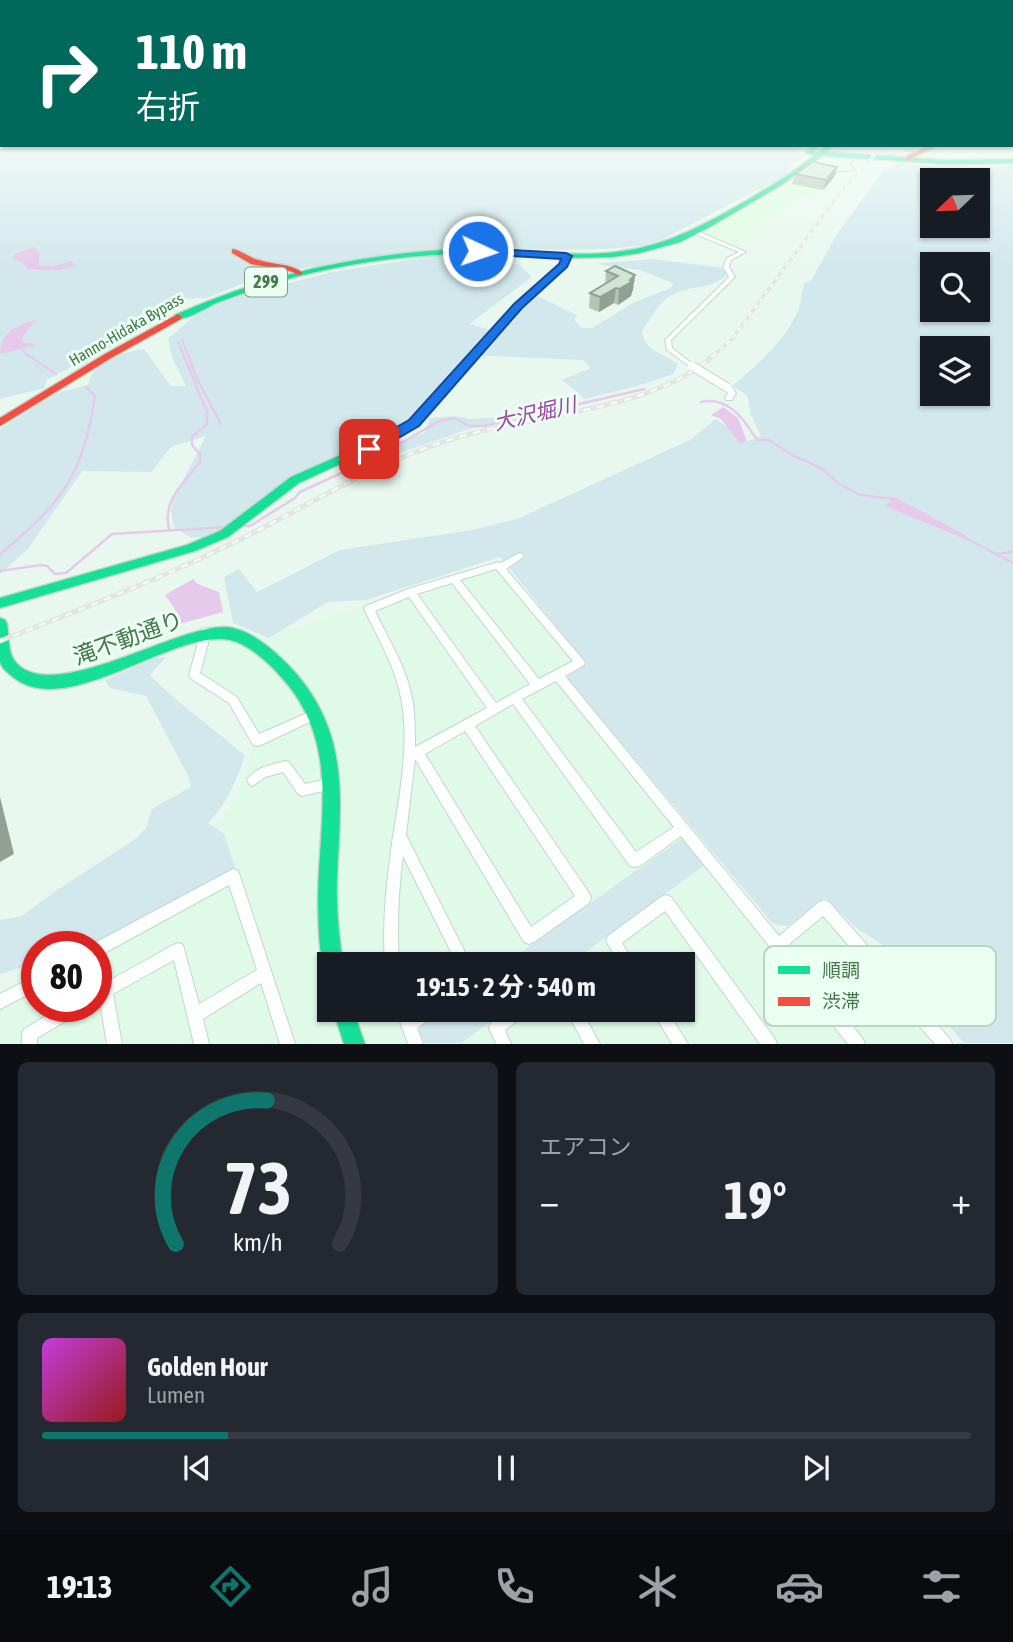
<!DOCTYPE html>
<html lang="ja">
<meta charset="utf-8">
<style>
body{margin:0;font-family:"Asap Condensed","Noto Sans JP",sans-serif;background:#242831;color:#f1f3f6;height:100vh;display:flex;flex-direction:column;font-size:26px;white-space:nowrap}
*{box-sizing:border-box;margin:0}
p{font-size:23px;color:#9ea1a6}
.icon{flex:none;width:38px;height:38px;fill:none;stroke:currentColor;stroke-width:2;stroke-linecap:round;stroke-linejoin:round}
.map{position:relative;height:1044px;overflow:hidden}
.drawer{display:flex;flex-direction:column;gap:18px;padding:18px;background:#0d0f14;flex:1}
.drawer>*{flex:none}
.top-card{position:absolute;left:0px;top:0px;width:1013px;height:147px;box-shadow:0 2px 5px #0004;background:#00695c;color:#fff;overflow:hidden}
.needle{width:46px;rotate:247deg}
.fabs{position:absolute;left:920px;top:168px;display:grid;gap:14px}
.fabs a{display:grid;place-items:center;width:70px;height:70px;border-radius:0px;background:#171b24;box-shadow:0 2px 5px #0004;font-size:35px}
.speed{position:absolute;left:21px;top:931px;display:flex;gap:14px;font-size:35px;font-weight:700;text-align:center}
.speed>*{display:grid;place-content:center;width:91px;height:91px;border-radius:50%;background:#171b24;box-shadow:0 2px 5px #0004;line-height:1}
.speed .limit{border:10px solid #d22;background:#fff;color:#111}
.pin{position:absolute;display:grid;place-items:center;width:60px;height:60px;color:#fff;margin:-30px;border-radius:14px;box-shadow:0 4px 10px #0006}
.me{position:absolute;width:77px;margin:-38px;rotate:93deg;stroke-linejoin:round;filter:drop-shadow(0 0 5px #0008)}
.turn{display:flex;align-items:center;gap:24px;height:147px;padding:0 21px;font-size:32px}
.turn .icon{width:91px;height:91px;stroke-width:2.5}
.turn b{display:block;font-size:49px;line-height:60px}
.big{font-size:52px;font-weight:700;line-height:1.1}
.drawer .tile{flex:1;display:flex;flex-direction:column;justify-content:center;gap:10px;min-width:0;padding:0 24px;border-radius:10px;background:#242831}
.drawer .dial{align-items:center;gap:0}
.dial svg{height:182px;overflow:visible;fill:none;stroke:#363941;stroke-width:7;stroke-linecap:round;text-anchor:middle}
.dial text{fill:#f1f3f6;stroke:none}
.song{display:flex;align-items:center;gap:21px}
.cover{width:84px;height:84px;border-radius:10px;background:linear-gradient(135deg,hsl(290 70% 55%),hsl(0 70% 35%))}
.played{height:7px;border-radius:4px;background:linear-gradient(90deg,#0f766e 20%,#363941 20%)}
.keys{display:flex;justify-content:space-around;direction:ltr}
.heat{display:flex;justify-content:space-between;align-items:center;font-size:38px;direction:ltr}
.drawer .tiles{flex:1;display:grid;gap:18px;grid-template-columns:1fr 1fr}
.tile:last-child{grid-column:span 2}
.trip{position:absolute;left:317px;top:952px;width:378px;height:70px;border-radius:0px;background:#171b24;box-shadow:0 2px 5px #0004;font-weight:700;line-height:70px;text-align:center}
.tab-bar{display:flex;height:112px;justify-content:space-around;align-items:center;background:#090b0e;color:#9ea1a6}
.tab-bar .icon{width:49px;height:49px}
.tab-bar .active{color:#0f766e}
.tab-bar b{font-size:32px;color:#f1f3f6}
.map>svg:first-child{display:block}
.residential{fill:#dffae9;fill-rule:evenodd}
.commercial{fill:#dffce3}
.green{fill:#d2e8ed;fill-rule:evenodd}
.water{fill:#e7caeb}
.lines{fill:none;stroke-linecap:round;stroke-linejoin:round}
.stream-far1{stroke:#e7caeb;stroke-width:2}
.stream{stroke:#e7caeb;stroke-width:2.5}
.street-casing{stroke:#c5d6c9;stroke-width:2}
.fast-casing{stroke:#c4d6c9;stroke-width:3}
.jam-casing{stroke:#c4d6c9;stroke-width:3}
.street{fill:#fcfefd;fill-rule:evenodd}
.fast{fill:#16e098;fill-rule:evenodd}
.jam{fill:#f24e42;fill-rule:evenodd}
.rail-far1-casing{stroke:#e5e4e1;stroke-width:3.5}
.rail-casing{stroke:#e5e4e1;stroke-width:5}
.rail-far1{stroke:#ebfff3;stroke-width:2;stroke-dasharray:4.5;stroke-linecap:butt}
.rail{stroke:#ebfff3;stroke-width:2.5;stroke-dasharray:7;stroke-linecap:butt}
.street-bridge-casing{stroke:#c5d6c9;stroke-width:10;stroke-linecap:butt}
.street-bridge{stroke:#fcfefd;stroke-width:8}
.wall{fill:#b3c5b7}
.shaded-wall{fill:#92a095}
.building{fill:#d0e5d5;stroke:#92a095;stroke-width:2}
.route{fill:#1a73e8;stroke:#114b97;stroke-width:2}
.labels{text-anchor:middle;stroke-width:6;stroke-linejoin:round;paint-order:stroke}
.far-street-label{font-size:16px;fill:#47784f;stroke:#ebfff3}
.shield{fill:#ebfff3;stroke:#78a080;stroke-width:2}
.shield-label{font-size:18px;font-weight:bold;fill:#47784f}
.water-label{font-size:21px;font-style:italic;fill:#9f47a3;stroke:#ebfff3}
.near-street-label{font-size:23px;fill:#47784f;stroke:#ebfff3}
.key{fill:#ebfff3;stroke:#bad6c2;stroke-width:2}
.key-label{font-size:19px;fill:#47784f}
</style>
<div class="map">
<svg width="1013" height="1044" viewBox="0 0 1013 1044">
<rect width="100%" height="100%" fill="#e9f8ef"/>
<!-- residential -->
<path class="residential" d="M1012,123l1,38 -140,-2 14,-14h125z
M500,561l85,103 -18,10v6l204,249 15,3 39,-32 128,143 -953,1v-53l37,-25v40h59v-59h-35l156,-124 18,-23 19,-55 -21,-38 -45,-29 12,-51 33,-2 34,14 140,-50zM329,964h353v46h-353z"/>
<!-- commercial -->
<path class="commercial" d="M831,160h21l-4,4 4,6 -15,3 -22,26 -17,-4 -61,50 -33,-12 115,-70z"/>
<!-- green -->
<path class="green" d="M0,123l2,22h804l-9,6 8,6 -12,6 -7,12 -127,66 -15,4 -37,4 -50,1 -96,-3 -3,9 62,9 12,12 -63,47 29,8 37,-37 42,20 -3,5 8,8h10l43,-26 36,-14 2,-5 -33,-13 -39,-5 -1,-2 53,-4 69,9 6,6c-15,17 -45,10 -62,25 -9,7 -17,22 -24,32 2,21 22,22 36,33l-5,10 -36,12 -52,13 -23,-19 29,-12 -8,-8 -114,-5 -10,19 -45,49 -102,49 -88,62 -33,4 -17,-11 -3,-15 1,-11 34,-65 -35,11 -20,25 -69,-1 -54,78 -28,25v-145l57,-36 31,-8c5,-25 35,-33 56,-36l27,37h15l-14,-29 -4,-18 35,-31 20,-8 110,-28 93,-15 -4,-5 -154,21 -61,25 -27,1 -25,11 -36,33 -73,37 -1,8 -45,11z
M902,163l60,7 51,-5v878h-49l-40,-45 -36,-50 -32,-20 -31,-31 -37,29 -15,-2 -205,-245v-5l19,-10 -87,-107 -134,43 -38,2 -59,36 -36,-15 -9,-46 15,-8 18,23 83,-42 132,-20 45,-11 173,-79 26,-21 16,11 8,14 21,-8 -10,-21 -4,-20 -15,-9c23,-18 55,-48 66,-75 3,-9 4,-19 6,-28l7,-2 26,-47 46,-63zM933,180h45v46h-45zM933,264h45v46h-45zM933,348h45v46h-45z
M573,402l1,2 -108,26 -77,27 -3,-11 38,-12 6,-16 24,-2 17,3 41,-3 29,-12z
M166,657l-16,18c29,30 64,53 95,81 -9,25 -18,48 -37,67l16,11 11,34 -145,79h-53v23l-1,-12 -13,9 -23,7v-54l22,-4 35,-26 80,-52 9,-10 6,-19 39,-22 -3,-11 -42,-80 -36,-8 -5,-8 50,-22z
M684,837l22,27 -137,100h-65z
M439,1010h68l-46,33h-37l-5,-11 2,-9z"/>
<!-- water -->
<path class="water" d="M34,247l6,5 -1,13 13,2 19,-6 6,4 -18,5 -32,-1 -4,-6 -10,-4 2,-5z
M35,320l-13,18 2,4 13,3 -37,9c0,-22 17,-29 35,-34z
M723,407l15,11 9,23 -7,3 -19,-25 -10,-4z
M895,497l72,39 -2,3 -80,-33z
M193,579l5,5 21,8 4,20 -47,13 -1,-16 -10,-14z"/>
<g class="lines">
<!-- stream-far1 -->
<path class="stream-far1" d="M907,151l20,-6
M890,157l-3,-2 9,-1
M832,173l23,-3 -5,-6 4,-4
M182,339l6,17
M178,341l6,15
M23,350l4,6"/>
<!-- stream -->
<path class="stream" d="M26,354l30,20
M188,354l8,23 25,47
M701,402c27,-6 43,17 56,38h12l23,15 29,13 17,15 22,12 33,4
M243,526h7l45,-28 5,-6 83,-38 56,-33 16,-3 14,8h16l159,-37
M169,529c-7,-29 15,-46 31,-67v-8l-8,-9v-8l15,-13v-12l-24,-58
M965,538l48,25
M0,554c60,-49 84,-79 95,-158l-9,-9
M996,554l17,-2
M0,571l41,-6 6,1 8,8 11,-1 46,-39 114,-7"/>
<defs>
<path id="street" d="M1012,135h1v2h-1z
M693,231h4l49,21 -15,8 -2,7 6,10 -1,1 -63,62 1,8 22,17v2l-2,1 -25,-18 -2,-10 64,-63 -6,-10 4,-9 12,-6 -46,-19z
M725,386h6l5,7 -4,7h-6l-1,-2 3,-5 -4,-5z
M519,553l3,1 2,2 -2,2 -16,11 79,93 -1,3 -19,11 214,260 40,-34 5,-2 5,2 121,137 2,5h-17l-112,-128 -36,30 76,93 2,5h-17l-167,-208 -41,30 -5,1 -5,-1 -117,-162 -38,22 114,167 2,5 -2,5 -55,39 -5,2 -5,-2 -109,-183 -9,76 65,129h-14l-54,-108c-5,36 -6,72 -4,108h-14c-3,-43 2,-85 8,-128 7,-43 17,-95 8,-138 -6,-32 -23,-60 -37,-89l2,-3 42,-17 90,-27 3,1zM496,569l1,1 76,91 -34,18 -79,-99zM452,583l78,101 -34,19 -79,-109zM409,597l78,111 -72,39c0,-14 0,-30 -2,-44 -5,-33 -24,-63 -38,-92zM556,681l118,146 -38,25 -114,-153zM465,731l110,165 -44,31 -106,-173z
M206,628l4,1 1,3 -11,41 37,24 22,37 57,-25 4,2 2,3 -2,3 -59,28 -4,1 -4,-1 -24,-42 -39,-25 -1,-3 12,-43 1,-3z
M285,761l4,1 16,22 27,-6 4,2 2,4 -2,4 -34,8 -4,-2 -15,-22 -18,5 -12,9 -4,-2 -2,-4c8,-13 24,-15 38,-19z
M233,869l5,2 2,5 55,168h-15l-19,-61 -58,36 6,25h-15l-20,-84 -61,34 9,50h-15l-7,-42 -4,1v-15l77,-43 5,-2 5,2 16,59 58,-34 -28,-85 -128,70 -5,2v-10h-6l1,-2z
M666,895l5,2 104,142 2,5h-17l-95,-133 -43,32 13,21h-15l-14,-23 2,-5 53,-39z
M37,975v15l-37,19v-15z
M63,1006h22l-2,5 -46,27v6h-15v-10l2,-5z
M396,1010h14l2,4 6,-4h19l-2,5 -18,13 6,16h-15z
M508,1010h19l-2,5 -20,15 6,14h-15l-7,-16 2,-5z
M566,1010h15l19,34h-16z
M652,1010h15l21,34h-16z"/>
<path id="fast" d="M812,145h7l-6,7h6l7,-7h7l-7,7 120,8 67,-1v4l-67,1 -124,-8 -42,30 -72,42 -28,14 -40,11 -27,4 -44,1 -2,9 -46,41 -103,117 -15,10 -104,48 -71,54 -33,14 -195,57v-10l187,-53 33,-14 71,-54 104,-46 15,-10 105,-117 45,-40 2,-6c-31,-1 -61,-4 -91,-4 -54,0 -108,7 -160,19 -31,7 -62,18 -92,29 -13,5 -30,18 -44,17v-4c85,-38 174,-59 267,-65 47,-3 95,4 143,4 66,-1 103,-20 159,-52 25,-15 49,-29 71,-47l-10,-2z
M0,618l5,2 2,4c2,10 1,28 7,36 34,48 162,-35 211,-33 21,1 41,17 55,30 21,19 38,43 48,70 18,49 11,101 9,153 -1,28 2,56 6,84h-14v8l-3,-1c-8,-19 -7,-43 -8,-63 -1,-81 25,-163 -36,-230 -11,-13 -25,-26 -41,-34 -53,-29 -170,80 -228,33 -5,-4 -12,-9 -13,-16 0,-13 0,-29 0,-43z
M333,1010h20l12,34h-21z"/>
<path id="jam" d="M931,145h9l-28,13 -1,3 -5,-1 1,-4z
M232,249c10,1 17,9 27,11 15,5 31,3 44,13l-4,2 -9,-4 -39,-7 -19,-11z
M178,314l4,3 -1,2 -70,39 -111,68v-8l105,-64z"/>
</defs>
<!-- street casing -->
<use href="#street" class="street-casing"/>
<!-- fast casing -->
<use href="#fast" class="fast-casing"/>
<!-- jam casing -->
<use href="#jam" class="jam-casing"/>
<!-- street -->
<use href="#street" class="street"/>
<!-- fast -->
<use href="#fast" class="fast"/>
<!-- jam -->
<use href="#jam" class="jam"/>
<defs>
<path id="rail-far1" d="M713,356l19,-17 113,-153 39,-41"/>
<path id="rail" d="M0,641c79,-31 158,-61 235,-99 87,-43 152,-89 251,-112 72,-17 172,-24 229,-76"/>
</defs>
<!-- rail-far1 casing -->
<use href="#rail-far1" class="rail-far1-casing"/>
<!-- rail casing -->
<use href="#rail" class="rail-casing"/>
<!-- rail-far1 -->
<use href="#rail-far1" class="rail-far1"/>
<!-- rail -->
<use href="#rail" class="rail"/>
<defs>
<path id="street-bridge" d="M692,366l36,22"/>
</defs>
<!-- street-bridge casing -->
<use href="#street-bridge" class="street-bridge-casing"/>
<!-- street-bridge -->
<use href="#street-bridge" class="street-bridge"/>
</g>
<!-- wall -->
<path class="wall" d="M837,167l-2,9 -12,14 -31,-6 3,-10z
M615,266l18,24 -1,2 -1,4 -13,9 -4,-2 -15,9 -10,-4 1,-15 15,-9 1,-13z"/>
<!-- shaded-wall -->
<path class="shaded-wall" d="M837,167l-2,9 -12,14 3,-10z
M635,275l-2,15 -1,2 -1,4 -13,9 1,-16z
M616,288l-2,15 -15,9 1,-15z
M0,797l14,57 -14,8z"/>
<!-- building -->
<path class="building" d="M813,162l24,5 -11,13 -31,-6z
M615,266l20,9 -5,5 3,1 -14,8 -3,-1 -16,9 -10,-4 28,-17 -12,-5z"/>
<!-- sky -->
<linearGradient id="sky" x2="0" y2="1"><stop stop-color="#a7bde9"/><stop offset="0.46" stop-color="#f5fcf8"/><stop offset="1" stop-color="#f5fcf8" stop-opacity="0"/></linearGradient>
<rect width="1013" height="269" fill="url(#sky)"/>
<!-- route -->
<path class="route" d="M475,248l91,5 6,3 -5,11 -45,41 -103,118 -45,26h-11v-6l46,-26 105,-116 45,-40 2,-5 -83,-5 -5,-3z"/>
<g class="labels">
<!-- far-street labels -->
<g class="far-street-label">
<text transform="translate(126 329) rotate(-30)" y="6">Hanno-Hidaka Bypass</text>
</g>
<!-- shield labels -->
<rect class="shield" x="245" y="267.5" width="42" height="29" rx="5"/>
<g class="shield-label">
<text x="266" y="288">299</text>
</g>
<!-- water labels -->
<g class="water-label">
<text transform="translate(535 414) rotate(-13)" y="7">大沢堀川</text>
</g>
<!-- near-street labels -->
<g class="near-street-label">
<text transform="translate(128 638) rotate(-20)" y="8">滝不動通り</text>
</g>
</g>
<!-- legend -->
<rect x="764" y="946" width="232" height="80" rx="10" class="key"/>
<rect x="778" y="966" width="32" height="8" fill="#16e098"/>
<rect x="778" y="997" width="32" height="9" fill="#f24e42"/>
<g class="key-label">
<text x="822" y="977">順調</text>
<text x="822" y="1008">渋滞</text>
</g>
</svg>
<div class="fabs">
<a><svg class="needle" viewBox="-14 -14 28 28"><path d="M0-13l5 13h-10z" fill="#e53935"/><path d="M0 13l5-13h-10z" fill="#9ea1a6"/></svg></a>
<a><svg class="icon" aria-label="search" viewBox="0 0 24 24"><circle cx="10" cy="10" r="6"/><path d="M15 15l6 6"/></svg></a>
<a><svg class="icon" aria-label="layers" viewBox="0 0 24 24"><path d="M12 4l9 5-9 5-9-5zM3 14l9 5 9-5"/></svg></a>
</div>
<div class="speed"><div class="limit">80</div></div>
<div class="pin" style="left:369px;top:449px;background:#d93025"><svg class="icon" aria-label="arrive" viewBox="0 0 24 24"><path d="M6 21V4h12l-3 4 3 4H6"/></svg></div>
<svg class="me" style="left:478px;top:251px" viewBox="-20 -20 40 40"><circle r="17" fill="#1a73e8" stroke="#fff" stroke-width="3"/><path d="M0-11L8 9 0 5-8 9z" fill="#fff"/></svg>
<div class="trip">19:15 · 2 分 · 540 m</div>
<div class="top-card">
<div class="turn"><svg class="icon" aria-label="right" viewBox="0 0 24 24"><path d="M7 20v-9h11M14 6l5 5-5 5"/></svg><div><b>110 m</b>右折</div></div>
</div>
</div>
<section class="drawer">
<div class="tiles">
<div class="tile dial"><svg viewBox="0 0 100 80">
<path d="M14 69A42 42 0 1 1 86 69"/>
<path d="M14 69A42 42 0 0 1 54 6" stroke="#0f766e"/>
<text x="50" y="56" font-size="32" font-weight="700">73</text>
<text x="50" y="72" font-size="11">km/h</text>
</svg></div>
<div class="tile"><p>エアコン</p>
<div class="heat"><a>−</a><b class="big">19°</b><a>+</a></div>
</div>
<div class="tile">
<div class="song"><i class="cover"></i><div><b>Golden Hour</b><p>Lumen</p></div></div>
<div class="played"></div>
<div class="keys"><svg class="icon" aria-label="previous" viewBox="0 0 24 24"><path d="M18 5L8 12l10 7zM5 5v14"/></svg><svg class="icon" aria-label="pause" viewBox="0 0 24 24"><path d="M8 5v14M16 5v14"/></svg><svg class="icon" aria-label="next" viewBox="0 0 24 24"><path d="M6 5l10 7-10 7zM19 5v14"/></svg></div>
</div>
</div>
</section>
<nav class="tab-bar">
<b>19:13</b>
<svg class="icon active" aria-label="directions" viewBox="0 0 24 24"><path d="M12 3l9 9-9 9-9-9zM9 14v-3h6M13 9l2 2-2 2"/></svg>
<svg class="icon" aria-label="music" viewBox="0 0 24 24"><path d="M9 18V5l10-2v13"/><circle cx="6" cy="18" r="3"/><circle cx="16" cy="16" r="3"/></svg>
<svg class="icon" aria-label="phone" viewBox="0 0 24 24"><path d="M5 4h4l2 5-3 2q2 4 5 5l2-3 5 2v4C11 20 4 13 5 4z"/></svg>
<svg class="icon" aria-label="climate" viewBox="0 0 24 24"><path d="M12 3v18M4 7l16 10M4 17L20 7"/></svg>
<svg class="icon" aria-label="car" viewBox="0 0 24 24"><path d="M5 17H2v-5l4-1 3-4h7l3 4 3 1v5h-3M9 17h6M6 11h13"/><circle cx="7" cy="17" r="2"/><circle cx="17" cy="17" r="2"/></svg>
<svg class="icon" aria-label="filters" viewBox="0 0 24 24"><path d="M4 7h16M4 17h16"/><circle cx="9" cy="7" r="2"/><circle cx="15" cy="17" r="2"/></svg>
</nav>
